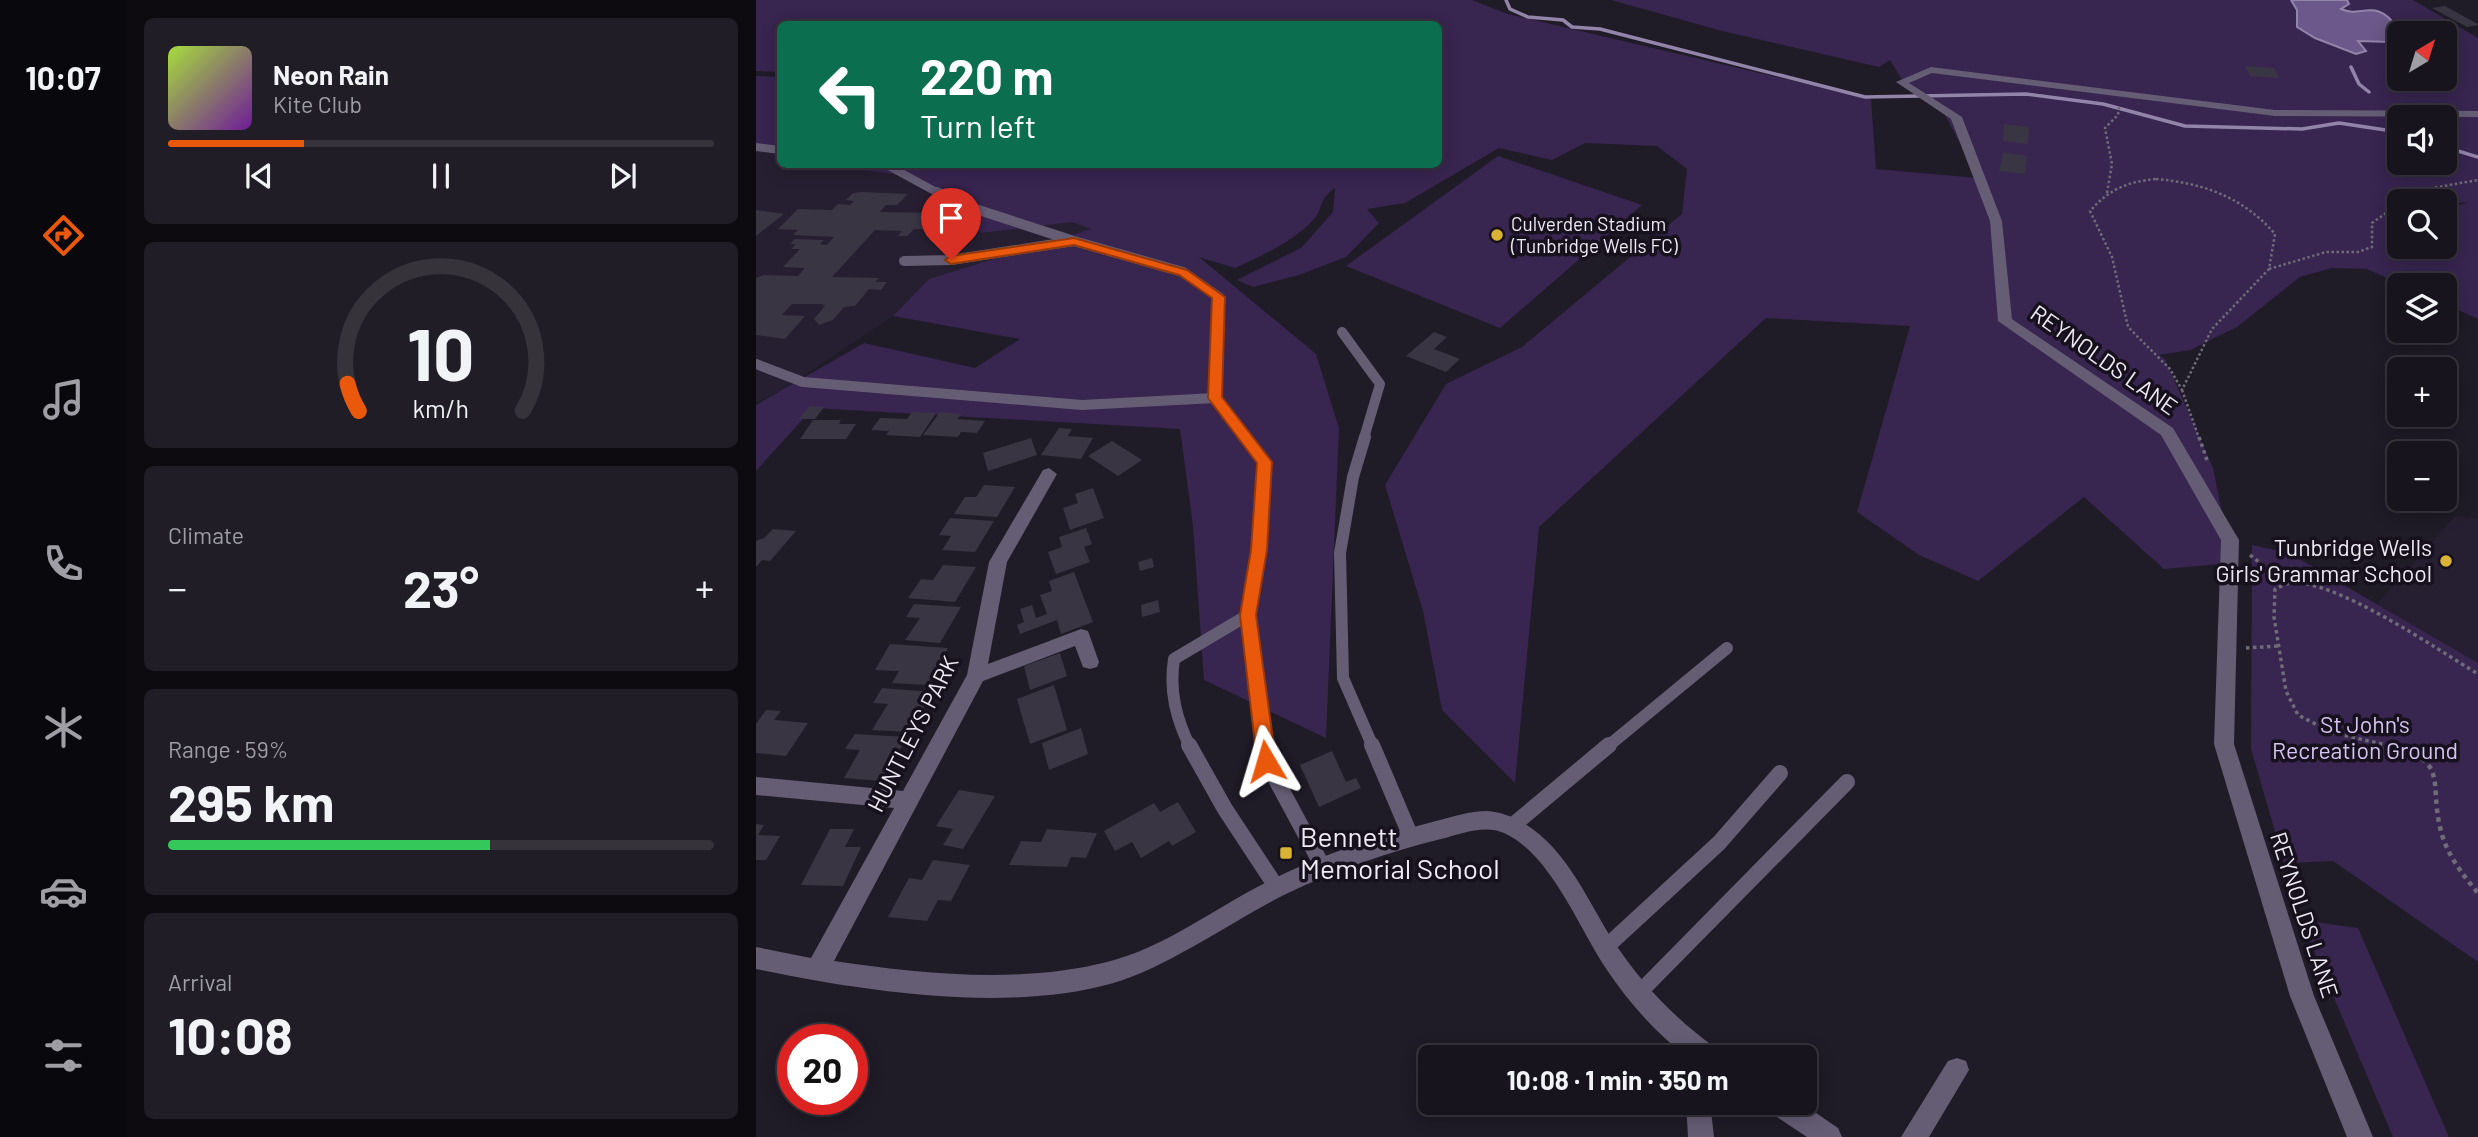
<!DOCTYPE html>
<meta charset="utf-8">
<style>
body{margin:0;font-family:Barlow,sans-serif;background:#201d26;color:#f1f3f6;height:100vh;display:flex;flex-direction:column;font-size:26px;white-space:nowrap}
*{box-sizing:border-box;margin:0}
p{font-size:23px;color:#9e9ea4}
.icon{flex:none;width:38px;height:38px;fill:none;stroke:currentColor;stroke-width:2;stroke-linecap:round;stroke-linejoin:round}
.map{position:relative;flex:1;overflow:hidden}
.details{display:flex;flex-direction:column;gap:18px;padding:18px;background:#0d0b10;width:630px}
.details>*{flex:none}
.top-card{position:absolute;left:21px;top:21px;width:665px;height:147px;border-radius:10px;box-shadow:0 4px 18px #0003,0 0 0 2px #36333b;background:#0b6e4f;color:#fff;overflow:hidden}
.needle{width:46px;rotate:38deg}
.controls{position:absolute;left:1631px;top:21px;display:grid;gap:14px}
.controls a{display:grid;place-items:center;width:70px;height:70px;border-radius:10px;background:#17141d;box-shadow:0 4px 18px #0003,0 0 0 2px #36333b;font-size:35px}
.speed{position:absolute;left:21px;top:1024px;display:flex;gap:14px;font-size:35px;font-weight:700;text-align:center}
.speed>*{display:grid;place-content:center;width:91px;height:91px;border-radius:50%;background:#17141d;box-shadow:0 4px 18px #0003,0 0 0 2px #36333b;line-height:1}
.speed .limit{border:10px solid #d22;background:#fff;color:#111}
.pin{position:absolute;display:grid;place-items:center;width:60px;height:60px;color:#fff;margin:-72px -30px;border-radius:50% 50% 50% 0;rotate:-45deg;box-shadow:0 0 7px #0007}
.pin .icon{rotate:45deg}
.me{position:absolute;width:77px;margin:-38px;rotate:353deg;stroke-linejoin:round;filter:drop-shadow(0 0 5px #0008)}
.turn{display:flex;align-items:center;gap:24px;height:147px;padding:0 28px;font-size:32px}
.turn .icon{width:91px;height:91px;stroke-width:2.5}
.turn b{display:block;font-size:49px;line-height:60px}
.big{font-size:52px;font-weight:700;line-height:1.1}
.details .card{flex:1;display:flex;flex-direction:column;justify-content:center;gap:10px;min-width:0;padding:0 24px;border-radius:10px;background:#201d26}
.details .dial{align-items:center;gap:0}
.dial svg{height:182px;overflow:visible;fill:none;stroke:#36333b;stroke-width:7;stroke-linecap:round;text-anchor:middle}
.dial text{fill:#f1f3f6;stroke:none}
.song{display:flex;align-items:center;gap:21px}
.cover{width:84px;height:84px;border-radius:10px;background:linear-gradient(135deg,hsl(80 70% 55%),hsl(280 70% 35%))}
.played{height:7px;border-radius:4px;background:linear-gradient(90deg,#ea580c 25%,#36333b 25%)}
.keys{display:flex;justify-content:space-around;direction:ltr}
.heat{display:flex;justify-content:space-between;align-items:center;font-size:38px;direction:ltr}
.charge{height:10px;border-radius:5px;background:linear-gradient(90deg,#34c759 59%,#36333b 0)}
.trip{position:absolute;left:662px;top:1045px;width:399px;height:70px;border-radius:10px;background:#17141d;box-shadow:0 4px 18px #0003,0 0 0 2px #36333b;font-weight:700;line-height:70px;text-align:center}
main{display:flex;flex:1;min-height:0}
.tabs{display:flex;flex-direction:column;width:126px;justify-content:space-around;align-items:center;background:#09080c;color:#9e9ea4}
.tabs .icon{width:49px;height:49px}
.tabs .active{color:#ea580c}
.tabs b{font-size:32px;color:#f1f3f6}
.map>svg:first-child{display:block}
.built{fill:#261f31}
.green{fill:#382550;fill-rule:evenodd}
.water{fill:#6c588a;stroke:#9384aa;stroke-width:2}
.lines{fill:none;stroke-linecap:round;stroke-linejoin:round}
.stream{stroke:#9384aa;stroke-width:3.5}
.building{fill:#3a3543}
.path-far2{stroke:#6f6c77;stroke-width:2.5;stroke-dasharray:2.5 2.5;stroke-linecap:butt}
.path-far1{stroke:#6f6c77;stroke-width:3.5;stroke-dasharray:3.5 3.5;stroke-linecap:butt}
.path{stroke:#6f6c77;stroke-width:4.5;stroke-dasharray:4.5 4.5;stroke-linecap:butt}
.service-far3{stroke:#655d74;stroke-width:8}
.service-far2{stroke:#655d74;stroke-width:10}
.service-far1{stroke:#655d74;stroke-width:12}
.service{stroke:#655d74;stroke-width:16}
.minor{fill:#655d74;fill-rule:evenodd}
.route{fill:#ea580c;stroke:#983908;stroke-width:2}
.poi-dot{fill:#d9b434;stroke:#16111d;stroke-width:2.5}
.labels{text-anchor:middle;stroke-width:7;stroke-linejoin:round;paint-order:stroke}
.far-poi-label{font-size:19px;fill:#edeaf3;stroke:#16111d;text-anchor:start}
.street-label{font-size:23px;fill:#edeaf3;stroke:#16111d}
.poi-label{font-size:23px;fill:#edeaf3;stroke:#16111d;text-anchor:end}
.park-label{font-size:23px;fill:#d6c5f3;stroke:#16111d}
.near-poi-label{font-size:28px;fill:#edeaf3;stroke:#16111d;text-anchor:start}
</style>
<main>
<nav class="tabs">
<b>10:07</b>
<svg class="icon active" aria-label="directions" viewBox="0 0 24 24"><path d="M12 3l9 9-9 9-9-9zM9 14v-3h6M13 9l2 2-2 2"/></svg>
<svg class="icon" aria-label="music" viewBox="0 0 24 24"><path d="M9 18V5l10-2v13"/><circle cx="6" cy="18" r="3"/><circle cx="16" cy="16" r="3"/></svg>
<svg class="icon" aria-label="phone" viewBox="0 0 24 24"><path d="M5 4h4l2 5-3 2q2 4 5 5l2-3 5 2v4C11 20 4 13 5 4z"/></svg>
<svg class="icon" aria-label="climate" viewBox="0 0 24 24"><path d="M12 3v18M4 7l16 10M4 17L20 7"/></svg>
<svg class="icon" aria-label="car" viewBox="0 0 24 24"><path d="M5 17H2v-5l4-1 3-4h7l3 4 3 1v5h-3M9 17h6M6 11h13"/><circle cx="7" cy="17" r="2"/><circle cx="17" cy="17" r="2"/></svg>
<svg class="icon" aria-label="filters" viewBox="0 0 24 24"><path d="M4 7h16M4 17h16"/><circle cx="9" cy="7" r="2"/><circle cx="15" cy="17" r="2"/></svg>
</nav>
<section class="details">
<div class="card">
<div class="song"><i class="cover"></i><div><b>Neon Rain</b><p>Kite Club</p></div></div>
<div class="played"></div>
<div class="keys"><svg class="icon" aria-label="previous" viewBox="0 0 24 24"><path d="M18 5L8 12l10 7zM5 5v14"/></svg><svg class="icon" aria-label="pause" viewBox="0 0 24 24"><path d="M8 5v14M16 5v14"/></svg><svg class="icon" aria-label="next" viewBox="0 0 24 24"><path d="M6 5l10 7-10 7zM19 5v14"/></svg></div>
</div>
<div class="card dial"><svg viewBox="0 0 100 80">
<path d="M14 69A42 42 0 1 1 86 69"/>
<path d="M14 69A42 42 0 0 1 9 57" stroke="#ea580c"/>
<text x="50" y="56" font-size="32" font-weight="700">10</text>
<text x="50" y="72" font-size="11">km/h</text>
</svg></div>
<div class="card"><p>Climate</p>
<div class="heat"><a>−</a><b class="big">23°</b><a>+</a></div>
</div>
<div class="card"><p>Range · 59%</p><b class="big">295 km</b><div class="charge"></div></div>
<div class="card"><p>Arrival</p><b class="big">10:08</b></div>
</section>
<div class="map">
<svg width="1722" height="1137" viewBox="0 0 1722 1137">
<rect width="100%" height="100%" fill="#1f1b27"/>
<!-- built -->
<path class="built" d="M0,76l24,1v87l583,1 -42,34 -5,18 -38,31 -43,20 -108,-34 -198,45 -36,37 -109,73 -28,14z
M1699,516l23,2v145l-101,-59z"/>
<!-- green -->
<path class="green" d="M0,0h716l36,14 363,85 5,70 102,9 -37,-71 -36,-22 -15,-25 -11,7 -157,-36 -111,-31h802l65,38v281l-33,-15v-19h-42l-36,-16 -35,-1 -32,9 -63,50 -31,15 -15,8 -32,5 6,4 48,109 19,95 -68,6 -80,-72 -106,84 -59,-26 -62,-43 53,-186 -144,-8 -227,209 -24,256 -73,-73 -19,-99 -38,-126 61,-101 76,-37 160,-133 5,-45 -30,-23 -72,-3 -33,17 -53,-12 -94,55 -38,6 12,14 -33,34 -47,18 -46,12 -16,-7 64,-32 32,-36 2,-24c-18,13 -11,20 -21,31 -21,23 -51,36 -79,49l-36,-11 117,97 23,74 -13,310 -122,-58 -11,-154 -13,-97 -367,-21 -57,63v-66l108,-62 111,25 45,-29 -127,-23 36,-37 162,-50 -19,-7 -91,11 -28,-35 -59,-24 -31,-4 4,-5 571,-1v-140h-658v48l-24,-1zM1643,33h46v46h-46zM1643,117h46v46h-46zM1643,201h46v8l8,-5 15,-2 -23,8v37h-46z
M0,76l24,1v74l-24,-3z
M742,156l144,49 -142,123 -154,-62z
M1496,545l37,8 189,110v299l-145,-101 -49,2 -33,-114z
M1545,920l57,8 91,209h-56z"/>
<!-- water -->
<path class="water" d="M1535,0h56l2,4 -8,5c19,9 30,-9 50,11v8l8,8 -8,6 -33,-1 8,10 -10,3 -41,-16 -18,-11v-17z"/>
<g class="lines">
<!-- stream -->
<path class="stream" d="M750,0l4,9 18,8 35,3 9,7 28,2 265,68 161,-3 77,10 82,22 117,3 37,-6 60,9
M1595,67l8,17 10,8
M1689,147l33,10"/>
</g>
<!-- building -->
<path class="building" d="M1689,6l33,18v1l-11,2 -35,-19z
M1489,66l29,2 5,10 -29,-2z
M1248,124l25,3 -1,17 -25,-3z
M1247,152l24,4 -2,18 -26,-3z
M106,192l46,2 -11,11h-11l-6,7 48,1 10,3 2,3 -11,10h-15l-7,7h-9l4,-5 -27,-1 -43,47 47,1 -4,4h12l-6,8 -12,-1 -14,17 -11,1 -11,13 -14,5 -5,-6 11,-13 -3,-2h-30l-10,11 23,1 -20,23 -29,-4v-57l8,-3 34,1 7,-8 -22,-1 17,-18h-9l5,-5h-6l5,-5 29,1 -4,4 7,1 7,-8 -41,-2 5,-5 -20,-1 20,-20 34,1 6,-6 12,1 4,-4 -8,-1 7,-7z
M0,210l28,4 -28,22z
M678,332l13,5 -13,12 26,10 -14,13 -40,-16z
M53,406l15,1 -9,12h-16z
M156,412l24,1 -16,24 -34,-2 3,-4 -18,-1 9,-12 27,1z
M184,412l22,2 -5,5 28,2 -8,12 -16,-1 -3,5 -35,-2z
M57,420h28l-2,4h17l-10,15h-46z
M303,428l13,1 -4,7 25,2 -12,21 -40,-4z
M275,438l6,17 -49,16 -5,-18z
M356,441l30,19 -24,16 -30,-20z
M228,485l31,2 -18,30 -43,-3 11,-17h11z
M337,488l11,30 -34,12 -7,-22 15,-5 -3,-9z
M194,518l44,3 -19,31 -33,-2 9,-14 -12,-1z
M330,528l6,16 -8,3 6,15 -34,12 -8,-22 14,-5 -3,-10z
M17,529l23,2 -26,30 -8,-1 -6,7v-26l8,-3z
M396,558l2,9 -14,4 -2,-9z
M187,565l33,2 -21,35 -47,-4 13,-19 12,1z
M318,572l19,50 -32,12 -4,-14 -37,14 -3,-9 7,-3 -4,-13 12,-4 4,13 11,-4 -7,-19 12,-4 -3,-10z
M402,600l2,12 -18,5 -1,-12z
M158,604l47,3 -21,36 -35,-3 15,-22 -14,-1z
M134,644l58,4 -21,37 -35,-2 7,-12 -24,-1z
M304,653l7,23 -37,14 -6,-24z
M298,685l13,45 -37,14 -13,-45z
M126,688l51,4 -23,40 -38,-2 16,-26 -15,-1z
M10,710l15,1 -7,9 34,3 -22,33 -30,-3v-29z
M325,728l7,26 -39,16 -7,-27z
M99,734l52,3 -25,44 -38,-3 16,-28 -15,-1z
M576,751l14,31 10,-4 5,10 -42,19 -19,-42z
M203,790l36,6 -32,53 -20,-4 10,-16 -17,-3z
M422,802l18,30 -24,14 -3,-5 -28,17 -9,-16 -17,9 -11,-20 50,-28 6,9z
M0,824l8,1 -6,10 22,1 -14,24h-10z
M74,829h24l-9,18h16l-18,39 -42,-1z
M291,829l50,4 -11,25 -15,-1 -4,10 -58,-2 12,-24 20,1z
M177,860l37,5 -19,36 -13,-1 -11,21 -39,-4 21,-39 13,2z"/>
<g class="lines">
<!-- path-far2 -->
<path class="path-far2" d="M1400,179c47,4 87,18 119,55l-6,35 -57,60 -30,61 -12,-21 -42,-42 -16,-70 -22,-46c20,-22 36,-29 66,-32z
M1351,193l5,-29 -7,-36 13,-13 1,-8
M1647,201l24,-12 51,-9
M1513,269l57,-17h32l14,-5v-24l27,-19
M1426,390l17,48"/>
<!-- path-far1 -->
<path class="path-far1" d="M1443,437l9,26
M1494,555l37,29
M1490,648l32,-2
M1640,747l-63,-14 -35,-18 -12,-24 -12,-74 1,-28c5,-2 10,-5 15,-6 44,-5 148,67 188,91"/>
<!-- path -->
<path class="path" d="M1633,745c61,16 40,36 51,82 5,25 22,47 38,66"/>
<!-- service-far3 -->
<path class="service-far3" d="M0,147l24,3
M129,164l55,30"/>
<!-- service-far2 -->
<path class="service-far2" d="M181,192l20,11 114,37
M148,261l47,-1 123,-19 109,31 36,25 -4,101
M586,332l38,52 -16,54
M0,364l47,18 279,23 133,-7 31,40"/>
<!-- service-far1 -->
<path class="service-far1" d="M489,437l20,25 -6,88 -11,65 16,132
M609,437l-12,40 -13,76 3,125 30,69
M434,747c-14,-29 -21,-56 -16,-88l74,-44
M851,747l120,-99"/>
<!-- service -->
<path class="service" d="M433,745l36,64 52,79
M508,745l2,16 57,106
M616,745l39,92
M756,826l97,-81
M849,948l114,-105 61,-70
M883,993l208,-211"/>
<!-- minor -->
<path class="minor" d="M1175,67l344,43 203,1v6l-203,-1 -343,-43 -23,10 53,34 40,104 10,98 161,109 66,112 -5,204 80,252 59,141h-26l-57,-141 -76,-252 7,-204 -60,-105 -163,-114 -8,-100 -39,-102 -55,-37z
M293,468l8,6 -50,88 -19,102 93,-35 7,2 11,31 -2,5 -7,2 -7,-2 -8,-21 -92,35 -149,280c88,13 186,23 273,1 57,-14 108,-54 160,-80 53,-27 111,-46 169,-61 16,-4 34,-10 51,-10 12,1 25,5 35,11 45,26 65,78 92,120 28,42 61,77 102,106l3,9h-32c-31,-24 -58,-54 -80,-87 -28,-41 -56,-116 -103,-137 -19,-9 -44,1 -63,6 -53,13 -104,31 -153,54 -33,16 -63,36 -94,53 -27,15 -55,30 -84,38 -107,29 -247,7 -354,-15v-22l55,11 83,-150 -138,-13v-18l147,14 64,-116 22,-113 54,-92z
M1201,1058l9,3 3,9 -40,67h-28l47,-76z
M930,1102h24l4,35h-26z
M1009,1102h35l38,26 4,9h-35l-39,-26z"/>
</g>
<!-- route -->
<path class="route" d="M318,238l113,32 38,27 -3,100 50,65 -5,88 -11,65 20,146 -3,5h-13l-3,-5 -17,-146 11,-65 6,-87 -49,-65 4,-100 -33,-23 -105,-30 -123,19 -6,-4 6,-4z"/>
<!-- markers -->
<g class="poi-dot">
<circle cx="741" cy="235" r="7"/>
<circle cx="1690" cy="561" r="7"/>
<rect x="523" y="846" width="14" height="14" rx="3.5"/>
</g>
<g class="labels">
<!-- far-poi labels -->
<g class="far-poi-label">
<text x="755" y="231">Culverden Stadium<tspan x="755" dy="22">(Tunbridge Wells FC)</tspan></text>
</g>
<!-- street labels -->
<g class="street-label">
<text transform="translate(1348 360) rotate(35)" y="8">REYNOLDS LANE</text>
<text transform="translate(157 734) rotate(-63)" y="8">HUNTLEYS PARK</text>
<text transform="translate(1548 915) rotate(72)" y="8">REYNOLDS LANE</text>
</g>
<!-- poi labels -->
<g class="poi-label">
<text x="1676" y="556">Tunbridge Wells<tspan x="1676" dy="26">Girls' Grammar School</tspan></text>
</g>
<!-- park labels -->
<g class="park-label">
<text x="1609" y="733">St John's<tspan x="1609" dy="26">Recreation Ground</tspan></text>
</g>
<!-- near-poi labels -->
<g class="near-poi-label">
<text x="544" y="847">Bennett<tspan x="544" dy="32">Memorial School</tspan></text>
</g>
</g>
</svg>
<div class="controls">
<a><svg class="needle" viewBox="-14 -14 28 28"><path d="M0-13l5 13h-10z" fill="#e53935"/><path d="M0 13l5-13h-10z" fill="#9e9ea4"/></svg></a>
<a><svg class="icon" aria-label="sound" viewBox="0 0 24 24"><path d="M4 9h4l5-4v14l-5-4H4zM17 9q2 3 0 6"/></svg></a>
<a><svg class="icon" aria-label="search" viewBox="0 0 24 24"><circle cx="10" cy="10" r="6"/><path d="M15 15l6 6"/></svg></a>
<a><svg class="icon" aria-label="layers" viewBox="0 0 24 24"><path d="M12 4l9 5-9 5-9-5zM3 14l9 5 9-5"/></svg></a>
<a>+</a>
<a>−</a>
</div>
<div class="speed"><div class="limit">20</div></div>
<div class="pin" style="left:195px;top:260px;background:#d93025"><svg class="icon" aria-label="arrive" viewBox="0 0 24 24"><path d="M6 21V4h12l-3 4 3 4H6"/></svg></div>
<svg class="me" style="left:510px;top:761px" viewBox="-20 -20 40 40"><path d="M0-17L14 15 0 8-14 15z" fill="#ea580c" stroke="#fff" stroke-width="4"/></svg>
<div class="trip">10:08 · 1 min · 350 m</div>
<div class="top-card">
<div class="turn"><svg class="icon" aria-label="left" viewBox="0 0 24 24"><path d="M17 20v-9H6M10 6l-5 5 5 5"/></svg><div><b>220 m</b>Turn left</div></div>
</div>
</div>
</main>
